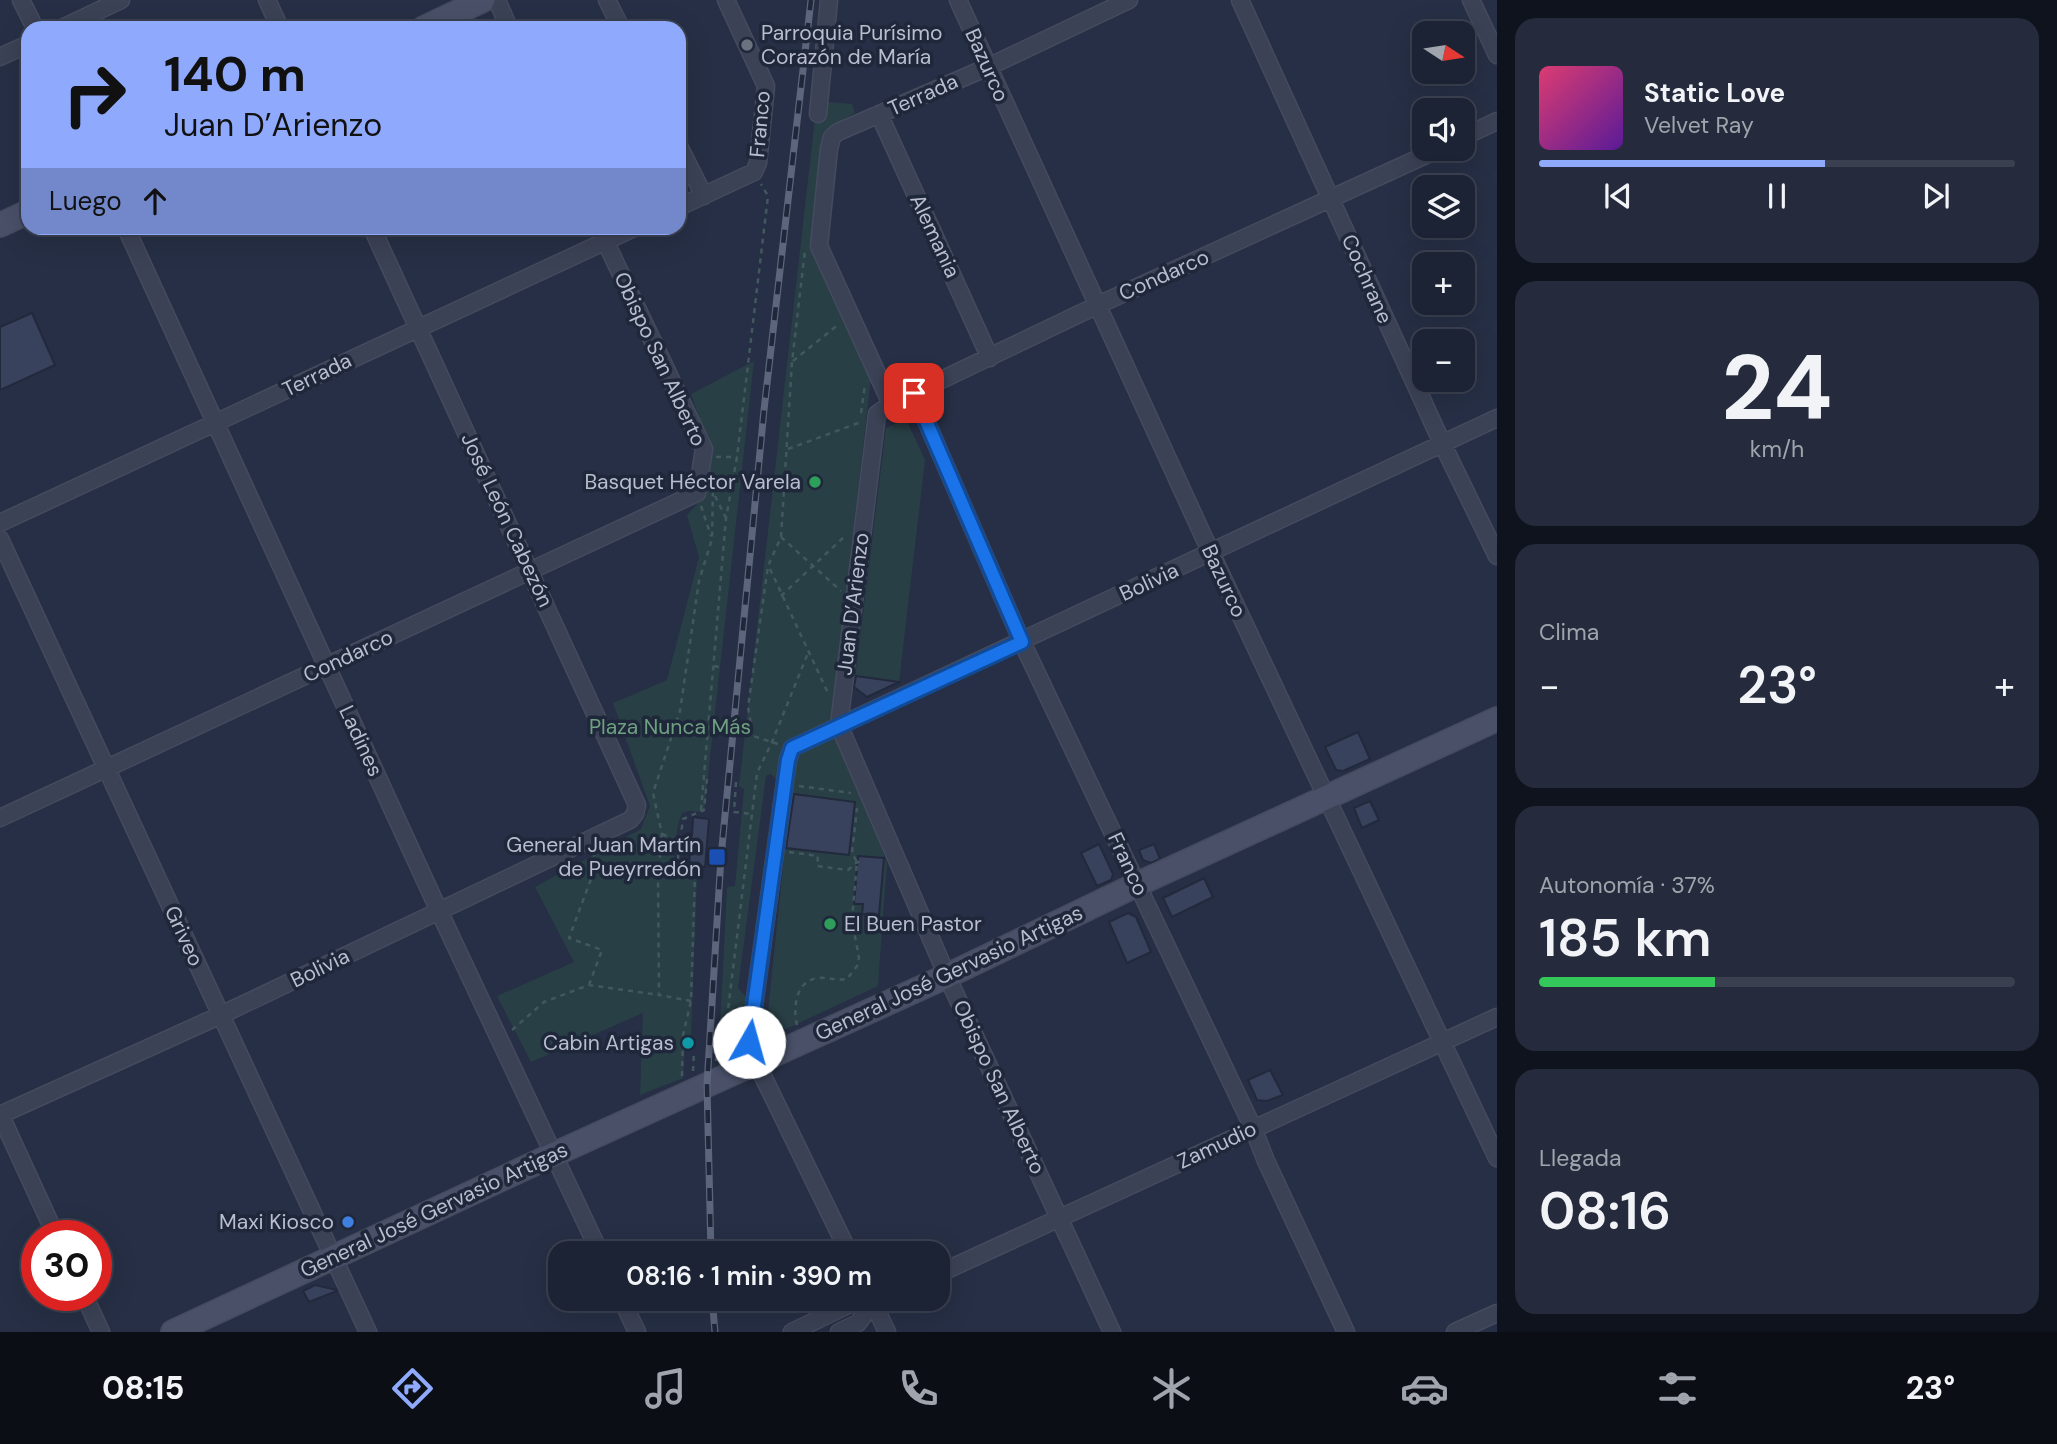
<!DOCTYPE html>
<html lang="es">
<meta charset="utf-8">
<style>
body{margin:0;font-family:"DM Sans",sans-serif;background:#252b3c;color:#f1f3f6;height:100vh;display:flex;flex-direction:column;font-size:26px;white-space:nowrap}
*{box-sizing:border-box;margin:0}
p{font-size:23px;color:#a0a4ac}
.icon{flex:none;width:38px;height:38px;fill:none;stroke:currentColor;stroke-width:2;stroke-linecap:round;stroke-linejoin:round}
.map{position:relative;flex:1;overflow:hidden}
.sheet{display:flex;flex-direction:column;gap:18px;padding:18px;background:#0f131d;width:560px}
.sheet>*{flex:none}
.top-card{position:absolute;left:21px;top:21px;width:665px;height:214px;border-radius:21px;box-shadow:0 7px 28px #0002,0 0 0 2px #3a404f;background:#8faafd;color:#111;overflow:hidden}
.needle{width:46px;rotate:102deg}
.controls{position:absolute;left:1412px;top:21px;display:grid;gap:14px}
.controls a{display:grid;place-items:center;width:63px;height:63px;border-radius:14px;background:#1c2334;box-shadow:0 7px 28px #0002,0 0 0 2px #3a404f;font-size:35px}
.speed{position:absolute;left:21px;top:1220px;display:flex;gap:14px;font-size:35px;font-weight:700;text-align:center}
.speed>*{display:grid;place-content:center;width:91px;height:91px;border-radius:50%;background:#1c2334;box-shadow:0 7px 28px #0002,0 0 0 2px #3a404f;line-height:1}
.speed .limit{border:10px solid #d22;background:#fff;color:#111}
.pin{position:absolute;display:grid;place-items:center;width:60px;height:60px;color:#fff;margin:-30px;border-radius:14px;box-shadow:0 4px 10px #0006}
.me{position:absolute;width:77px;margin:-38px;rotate:7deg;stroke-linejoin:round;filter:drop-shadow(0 0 5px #0008)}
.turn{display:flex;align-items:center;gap:24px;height:147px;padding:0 28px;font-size:32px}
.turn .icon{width:91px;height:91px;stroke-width:2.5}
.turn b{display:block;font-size:49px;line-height:60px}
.then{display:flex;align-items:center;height:66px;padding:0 28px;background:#0003;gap:14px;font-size:26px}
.big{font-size:52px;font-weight:600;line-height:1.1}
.sheet .card{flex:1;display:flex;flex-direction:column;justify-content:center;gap:10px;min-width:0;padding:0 24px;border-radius:21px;background:#252b3c}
.sheet .dial{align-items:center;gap:0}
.dial b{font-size:91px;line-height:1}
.song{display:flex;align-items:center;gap:21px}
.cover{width:84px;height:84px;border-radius:10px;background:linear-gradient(135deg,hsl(340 70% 55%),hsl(270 70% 35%))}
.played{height:7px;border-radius:4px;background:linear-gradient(90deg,#8faafd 60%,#3a404f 60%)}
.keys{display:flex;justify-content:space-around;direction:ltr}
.heat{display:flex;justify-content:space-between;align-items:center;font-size:38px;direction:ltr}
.charge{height:10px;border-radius:5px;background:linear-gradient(90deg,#34c759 37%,#3a404f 0)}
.trip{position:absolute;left:548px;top:1241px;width:402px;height:70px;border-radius:21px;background:#1c2334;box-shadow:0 7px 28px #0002,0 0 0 2px #3a404f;font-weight:600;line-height:70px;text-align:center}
.dock{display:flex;height:112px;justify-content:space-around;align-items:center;background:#0b0e15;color:#a0a4ac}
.dock .icon{width:49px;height:49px}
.dock .selected{color:#8faafd}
.dock b{font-size:32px;color:#f1f3f6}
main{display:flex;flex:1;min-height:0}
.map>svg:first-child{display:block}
.green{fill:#293f46}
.building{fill:#38425c;stroke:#22293c;stroke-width:2}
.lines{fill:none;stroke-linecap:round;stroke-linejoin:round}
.street-casing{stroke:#454b5e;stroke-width:19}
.secondary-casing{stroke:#454b5e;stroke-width:26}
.path{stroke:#42585e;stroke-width:2.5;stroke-dasharray:5 5;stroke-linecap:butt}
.street{stroke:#3b4255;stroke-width:16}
.secondary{stroke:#495068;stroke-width:23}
.rail-casing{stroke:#5d657c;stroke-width:7}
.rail{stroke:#1f273a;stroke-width:4.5;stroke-dasharray:13;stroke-linecap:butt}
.route-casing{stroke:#114b97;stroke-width:18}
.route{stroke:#1a73e8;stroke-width:12}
.worship-dot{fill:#6b7280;stroke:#1f273a;stroke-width:2.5}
.leisure-dot{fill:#2e9e5b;stroke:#1f273a;stroke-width:2.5}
.transit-dot{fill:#1a4fb4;stroke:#1f273a;stroke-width:2.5}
.culture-dot{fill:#0f9aa8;stroke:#1f273a;stroke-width:2.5}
.shop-dot{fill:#3f7fe0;stroke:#1f273a;stroke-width:2.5}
.labels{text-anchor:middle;stroke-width:7;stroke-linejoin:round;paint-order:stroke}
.poi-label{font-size:21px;fill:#b9bece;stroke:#1f273a;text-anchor:end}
.street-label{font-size:21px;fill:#b9bece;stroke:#1f273a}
.park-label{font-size:21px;fill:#6fa081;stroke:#1f273a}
</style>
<main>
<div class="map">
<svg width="1497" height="1332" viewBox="0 0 1497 1332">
<rect width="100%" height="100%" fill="#262f45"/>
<!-- green -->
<path class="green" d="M817,101l35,3 3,9 -31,18 -12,118 59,128 -39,341c-13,15 -35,18 -50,31l-4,32 -7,-7 -5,2 -28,212 10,11c-4,29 0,54 -30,69l9,-181 8,-1 9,-97 -5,-3z
M754,361l-50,451 -16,-1 -6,2 -4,12 -5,30 24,23 -6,157 -6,4 -2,39 -43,17 3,-82 -112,49 -34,-66 77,-34 -39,-75 106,-58 9,-23 -37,-103 54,-23 32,-123 -12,-42 15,-16 7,-54 -18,-51z
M906,419l19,41 -26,222 -32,15 -13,-10 32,-259z
M834,734l30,67 23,62 -9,123 -109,51 -3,-7 28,-267 5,-10z"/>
<!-- building -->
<path class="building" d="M32,313l23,52 -55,25v-63z
M856,676l43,6 -32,15 -13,-10z
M1358,732l12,27 -27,12 -7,-1 -11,-23z
M794,794l61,8 -6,53 -63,-7z
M1370,801l9,19 -17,8 -8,-20z
M693,817l16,2 -4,48 -16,-1 1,-16 -9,-1 1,-14h10z
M1099,844l14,30 -2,6 -14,6 -16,-33z
M1154,844l6,15 -9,4 -8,-3 -4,-10z
M858,856l26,2 -5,57 -17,-1 1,-10h-9z
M1204,878l9,19 -41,20 -9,-19z
M1128,913l8,4 15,35 -24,11 -18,-41z
M1270,1070l13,25 -16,6 -10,-1 -9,-20z
M315,1285l22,5v1l-28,11 -6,-11z"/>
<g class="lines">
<defs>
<path id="street" d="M21,0l14,28
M267,0l13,28
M497,0l12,28
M607,0l14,28
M958,0l253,553 286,605
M1240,0l202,443 55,113
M1471,0l26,55
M62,28l59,-28
M0,57l28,-13
M818,114l11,-114
M879,114l111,244
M1463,137l34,-16
M679,146l25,50
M679,207l75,-35 4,-9 8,-77 -40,-86
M126,228l313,683 161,342
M914,393l108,249 231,486 13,33 80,171
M891,404l-72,-158 10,-97 3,-12 6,-5 150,-65 141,-67
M0,523l634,-295
M0,539l368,793
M839,725l38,-311 14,-10 207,-99 341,-156
M839,725l108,251 165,356
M0,818l697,-325 7,-44 -105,-221
M0,1114l56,122
M0,1115l221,-100 409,-195 5,-6 2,-9 -265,-577
M849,1253l-93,-191 -7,-20 39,-282 4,-12 705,-330
M938,1274l559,-257
M84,1295l17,37
M621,1298l16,34
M871,1298l16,34
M792,1332l58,-28 23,-1
M839,1332l19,-9 15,-20
M1455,1332l42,-19"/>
<path id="secondary" d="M424,28l59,-28
M0,225l28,-13
M173,1332l382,-178 392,-178 191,-92 359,-165"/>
</defs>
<!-- street casing -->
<use href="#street" class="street-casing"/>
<!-- secondary casing -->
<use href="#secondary" class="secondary-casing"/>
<!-- path -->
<path class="path" d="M793,361l46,-37
M861,413l4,-28
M788,449l73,-27
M716,457h21
M715,496l11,22
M701,506l10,30
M781,537l60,54
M770,569l58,124
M781,596l65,-61
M714,666l9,2
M778,744l-25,-8 -5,-29 20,-141 13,-29 11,-175 13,-112
M736,782l-2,30 18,2
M799,786l52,7
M701,810l25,-292 11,-61 31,-261 -7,-12
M662,834l16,7
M592,852l8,13 28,12 15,-4 15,4
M789,852l29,4 -1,10 31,4 9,-8 7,1
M589,985l13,-35 -33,-12 25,-67 6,-6
M691,1001l-32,-6 -1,-118 4,-43 -9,-41 27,-82 19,-130 13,-42 1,-49
M797,1025c-4,-17 -2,-44 21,-47 10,-1 19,3 29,1l10,-13 2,-8 -7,-38 5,-58 -5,-9 5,-45
M512,1030l32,-28 45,-17 70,10
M725,1058l1,-32 31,-253 15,-31 36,-89
M716,1061l1,-31
M693,1071l1,-20
M682,1076l1,-41 8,-34 4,-128 -18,-7 6,-47 21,-9 3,-31"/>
<!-- street -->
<use href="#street" class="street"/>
<!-- secondary -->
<use href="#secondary" class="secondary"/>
<defs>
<path id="rail" d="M711,1253l-4,-168 14,-228 43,-447 47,-410
M712,1298l3,34"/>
</defs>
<!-- rail casing -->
<use href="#rail" class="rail-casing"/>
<!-- rail -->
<use href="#rail" class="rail"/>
</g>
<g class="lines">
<defs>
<path id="route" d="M749,1042l39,-282 4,-12 230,-106 -108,-249"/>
</defs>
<!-- route casing -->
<use href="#route" class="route-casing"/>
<!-- route -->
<use href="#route" class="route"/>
</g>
<!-- markers -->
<circle class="worship-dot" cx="747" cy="45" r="7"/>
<g class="leisure-dot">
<circle cx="815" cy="482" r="7"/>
<circle cx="830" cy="924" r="7"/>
</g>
<rect class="transit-dot" x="708" y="848" width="18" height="18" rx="3.5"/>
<circle class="culture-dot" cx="688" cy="1043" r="7"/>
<circle class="shop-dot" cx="348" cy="1222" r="7"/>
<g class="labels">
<!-- poi labels -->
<g class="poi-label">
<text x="761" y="40" text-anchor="start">Parroquia Purísimo<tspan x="761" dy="24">Corazón de María</tspan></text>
<text x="801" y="489">Basquet Héctor Varela</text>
<text x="701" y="852">General Juan Martín<tspan x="701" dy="24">de Pueyrredón</tspan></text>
<text x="844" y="931" text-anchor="start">El Buen Pastor</text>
<text x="674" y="1050">Cabin Artigas</text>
<text x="334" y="1229">Maxi Kiosco</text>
</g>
<!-- street labels -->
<g class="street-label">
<text transform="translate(987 65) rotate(66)" y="7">Bazurco</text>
<text transform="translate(923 95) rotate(-24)" y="7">Terrada</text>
<text transform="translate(760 124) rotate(-85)" y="7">Franco</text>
<text transform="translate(935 236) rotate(65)" y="7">Alemania</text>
<text transform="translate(1164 275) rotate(-24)" y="7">Condarco</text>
<text transform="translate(1367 279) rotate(66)" y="7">Cochrane</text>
<text transform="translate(660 359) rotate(65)" y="7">Obispo San Alberto</text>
<text transform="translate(317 375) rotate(-26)" y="7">Terrada</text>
<text transform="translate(507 520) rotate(65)" y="7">José León Cabezón</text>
<text transform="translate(1224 581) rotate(65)" y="7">Bazurco</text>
<text transform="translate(1149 582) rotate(-25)" y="7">Bolivia</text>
<text transform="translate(853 604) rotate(-83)" y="7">Juan D’Arienzo</text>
<text transform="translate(348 656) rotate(-25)" y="7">Condarco</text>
<text transform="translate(361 741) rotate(65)" y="7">Ladines</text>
<text transform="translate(1128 864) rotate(65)" y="7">Franco</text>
<text transform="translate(184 936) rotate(65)" y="7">Griveo</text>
<text transform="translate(320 968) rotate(-26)" y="7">Bolivia</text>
<text transform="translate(949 973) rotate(-25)" y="7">General José Gervasio Artigas</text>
<text transform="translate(999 1087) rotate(65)" y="7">Obispo San Alberto</text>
<text transform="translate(1217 1145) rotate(-25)" y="7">Zamudio</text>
<text transform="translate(434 1210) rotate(-25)" y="7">General José Gervasio Artigas</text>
</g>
<!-- park labels -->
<g class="park-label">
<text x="670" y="734">Plaza Nunca Más</text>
</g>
</g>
</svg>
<div class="controls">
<a><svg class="needle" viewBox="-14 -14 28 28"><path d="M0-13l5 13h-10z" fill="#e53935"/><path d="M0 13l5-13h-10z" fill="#a0a4ac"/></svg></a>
<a><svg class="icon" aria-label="sound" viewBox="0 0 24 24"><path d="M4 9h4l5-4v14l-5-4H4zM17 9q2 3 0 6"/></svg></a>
<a><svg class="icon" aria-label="layers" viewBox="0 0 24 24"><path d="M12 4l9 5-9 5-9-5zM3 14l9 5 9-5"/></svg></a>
<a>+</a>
<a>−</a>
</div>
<div class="speed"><div class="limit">30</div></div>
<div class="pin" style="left:914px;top:393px;background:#d93025"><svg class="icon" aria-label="arrive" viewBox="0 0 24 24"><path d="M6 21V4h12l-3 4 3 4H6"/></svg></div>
<svg class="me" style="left:749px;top:1042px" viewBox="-20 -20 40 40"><circle r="19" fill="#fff"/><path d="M0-13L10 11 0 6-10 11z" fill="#1a73e8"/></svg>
<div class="trip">08:16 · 1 min · 390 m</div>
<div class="top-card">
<div class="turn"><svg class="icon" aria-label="right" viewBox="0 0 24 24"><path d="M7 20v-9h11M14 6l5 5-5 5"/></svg><div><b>140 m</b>Juan D’Arienzo</div></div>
<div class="then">Luego<svg class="icon" aria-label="ahead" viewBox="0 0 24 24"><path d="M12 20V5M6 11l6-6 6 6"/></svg></div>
</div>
</div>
<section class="sheet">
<div class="card">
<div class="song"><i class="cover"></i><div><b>Static Love</b><p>Velvet Ray</p></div></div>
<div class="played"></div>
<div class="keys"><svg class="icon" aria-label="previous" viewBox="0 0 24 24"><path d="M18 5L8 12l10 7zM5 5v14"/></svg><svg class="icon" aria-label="pause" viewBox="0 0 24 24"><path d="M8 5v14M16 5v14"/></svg><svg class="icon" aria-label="next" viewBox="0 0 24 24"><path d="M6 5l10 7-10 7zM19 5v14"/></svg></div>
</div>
<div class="card dial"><b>24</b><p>km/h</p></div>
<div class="card"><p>Clima</p>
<div class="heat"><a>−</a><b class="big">23°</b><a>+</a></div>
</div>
<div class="card"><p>Autonomía · 37%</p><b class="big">185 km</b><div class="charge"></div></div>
<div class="card"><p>Llegada</p><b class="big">08:16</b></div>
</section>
</main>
<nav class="dock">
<b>08:15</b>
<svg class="icon selected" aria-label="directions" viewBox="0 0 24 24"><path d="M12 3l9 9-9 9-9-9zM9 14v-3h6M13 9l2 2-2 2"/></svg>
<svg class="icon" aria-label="music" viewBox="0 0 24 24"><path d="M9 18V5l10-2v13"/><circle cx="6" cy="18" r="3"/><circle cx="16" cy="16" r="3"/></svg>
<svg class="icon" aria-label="phone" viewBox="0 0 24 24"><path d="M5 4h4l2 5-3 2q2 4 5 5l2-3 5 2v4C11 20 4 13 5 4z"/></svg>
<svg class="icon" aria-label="climate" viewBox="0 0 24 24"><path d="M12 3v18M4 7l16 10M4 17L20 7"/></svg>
<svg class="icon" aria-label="car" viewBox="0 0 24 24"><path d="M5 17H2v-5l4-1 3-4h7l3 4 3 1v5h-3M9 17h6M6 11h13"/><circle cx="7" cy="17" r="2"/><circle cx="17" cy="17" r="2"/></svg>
<svg class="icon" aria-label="filters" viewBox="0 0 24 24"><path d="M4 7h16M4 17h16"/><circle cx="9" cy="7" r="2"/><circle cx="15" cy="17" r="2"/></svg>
<b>23°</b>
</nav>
